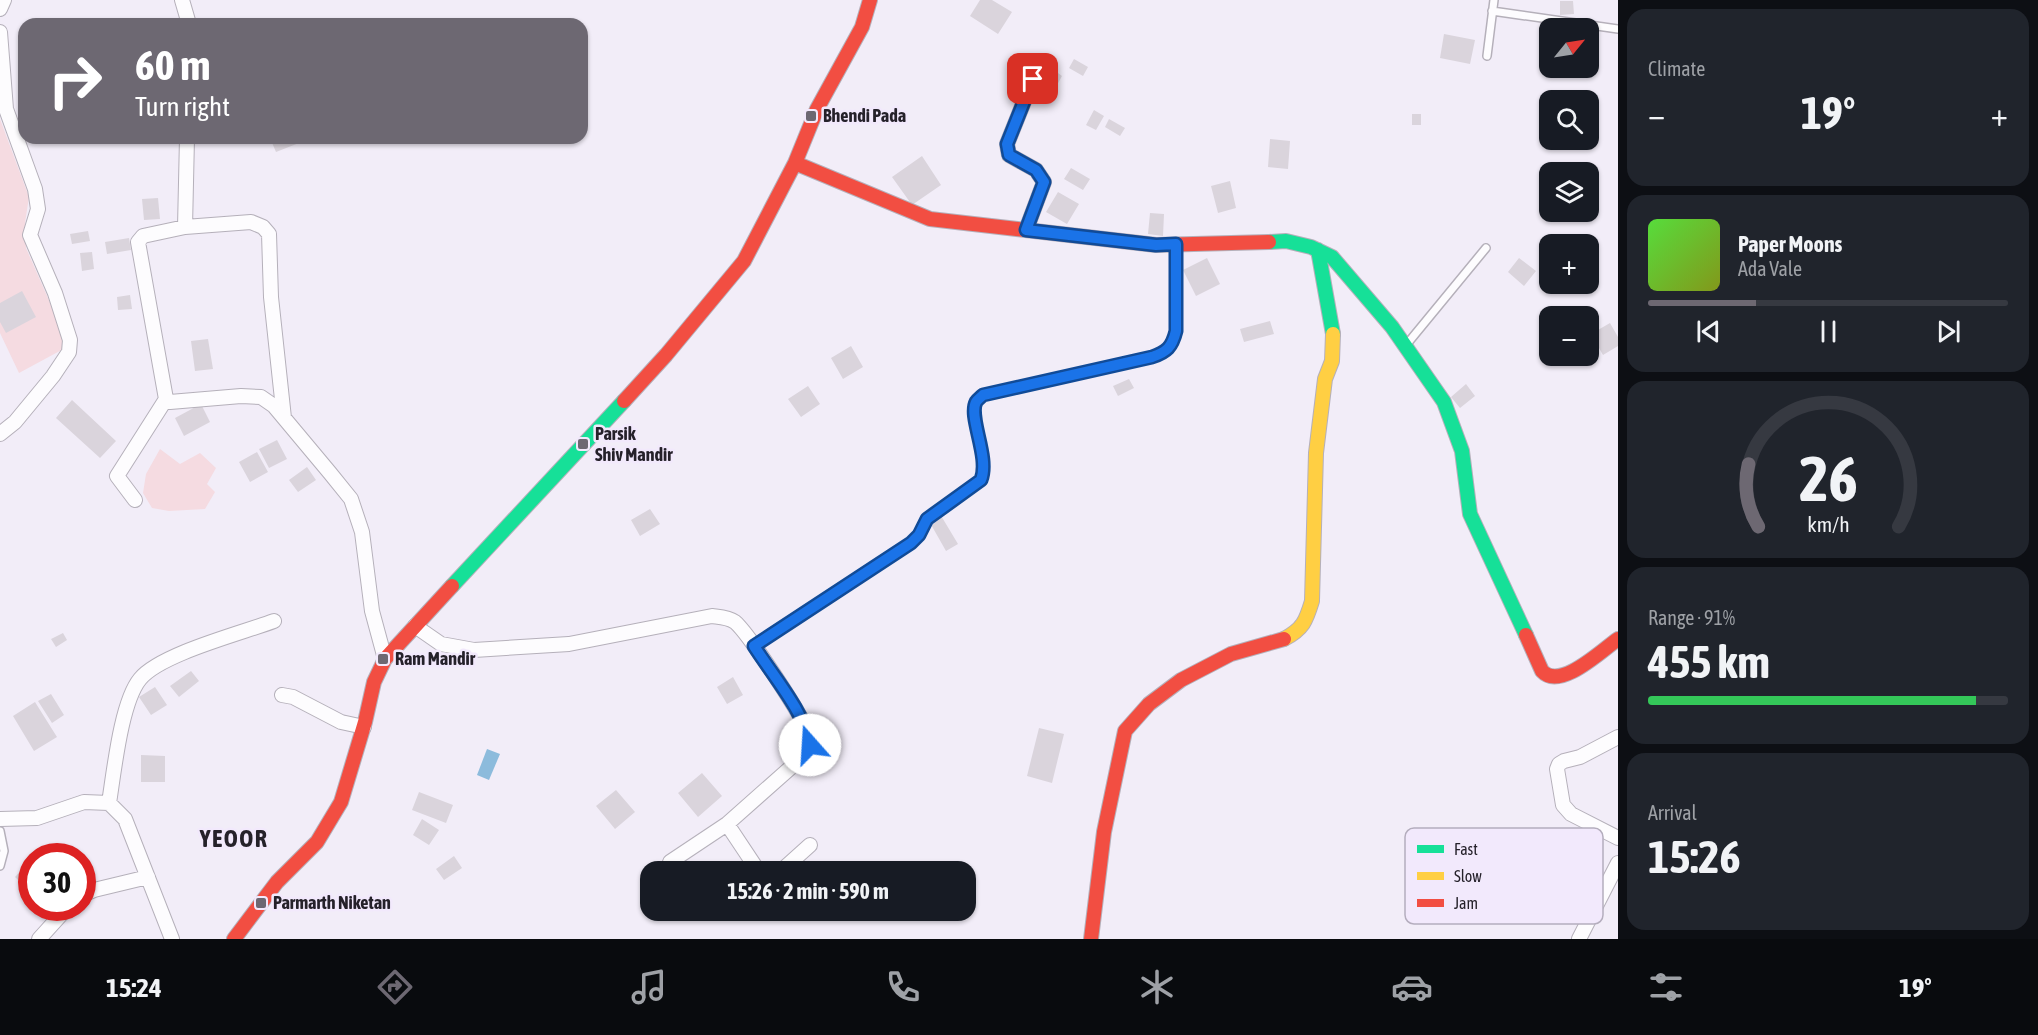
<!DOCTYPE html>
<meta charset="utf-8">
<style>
body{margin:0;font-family:"Asap Condensed",sans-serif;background:#20242c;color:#f1f3f6;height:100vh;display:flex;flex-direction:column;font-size:22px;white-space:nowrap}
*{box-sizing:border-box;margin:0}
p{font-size:20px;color:#9ea1a6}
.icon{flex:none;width:33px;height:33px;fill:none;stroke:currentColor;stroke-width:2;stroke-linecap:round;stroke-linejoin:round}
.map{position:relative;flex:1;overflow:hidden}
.drawer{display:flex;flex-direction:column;gap:9px;padding:9px;background:#0d0f14;width:420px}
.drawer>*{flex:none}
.guide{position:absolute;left:18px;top:18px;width:570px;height:126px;border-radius:18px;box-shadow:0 2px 4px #0004;background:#6d6872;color:#fff;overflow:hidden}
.needle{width:39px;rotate:60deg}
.controls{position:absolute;left:1539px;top:18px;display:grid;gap:12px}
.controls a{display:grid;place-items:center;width:60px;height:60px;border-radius:12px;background:#171b24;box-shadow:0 2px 4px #0004;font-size:30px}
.speed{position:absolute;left:18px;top:843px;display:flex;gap:12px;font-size:30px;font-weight:700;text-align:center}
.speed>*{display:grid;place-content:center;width:78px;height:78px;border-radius:50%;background:#171b24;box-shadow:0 2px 4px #0004;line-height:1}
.speed .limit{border:9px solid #d22;background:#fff;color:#111}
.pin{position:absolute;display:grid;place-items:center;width:51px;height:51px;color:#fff;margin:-26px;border-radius:12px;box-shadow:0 3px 9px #0006}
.me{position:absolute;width:66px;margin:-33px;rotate:341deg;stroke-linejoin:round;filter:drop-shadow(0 0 4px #0008)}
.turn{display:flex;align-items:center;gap:21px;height:126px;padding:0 18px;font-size:27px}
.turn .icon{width:78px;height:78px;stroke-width:2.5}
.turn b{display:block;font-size:42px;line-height:51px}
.big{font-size:45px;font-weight:700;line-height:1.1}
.drawer .card{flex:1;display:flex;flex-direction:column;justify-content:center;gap:9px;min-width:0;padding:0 21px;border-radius:18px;background:#20242c}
.drawer .dial{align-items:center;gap:0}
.dial svg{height:156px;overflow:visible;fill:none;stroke:#363941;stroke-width:7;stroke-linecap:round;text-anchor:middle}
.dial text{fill:#f1f3f6;stroke:none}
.song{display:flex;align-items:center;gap:18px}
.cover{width:72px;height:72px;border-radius:9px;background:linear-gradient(135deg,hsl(110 70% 55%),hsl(70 70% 35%))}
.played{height:6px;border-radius:3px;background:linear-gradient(90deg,#6d6872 30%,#363941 30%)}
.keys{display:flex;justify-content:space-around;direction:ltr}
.heat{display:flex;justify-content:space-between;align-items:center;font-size:33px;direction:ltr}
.charge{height:9px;border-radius:4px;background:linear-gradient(90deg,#34c759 91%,#363941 0)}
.trip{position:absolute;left:640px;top:861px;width:336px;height:60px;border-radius:18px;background:#171b24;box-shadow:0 2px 4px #0004;font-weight:700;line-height:60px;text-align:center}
.tabs{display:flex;height:96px;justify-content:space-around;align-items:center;background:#090b0e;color:#9ea1a6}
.tabs .icon{width:42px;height:42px}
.tabs .selected{color:#6d6872}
.tabs b{font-size:27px;color:#f1f3f6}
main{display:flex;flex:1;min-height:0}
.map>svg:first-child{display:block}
.green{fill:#f5dbe1}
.water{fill:#8cbbdc}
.building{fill:#dad4dc}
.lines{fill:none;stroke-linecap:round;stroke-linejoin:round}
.lane-casing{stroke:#b5b0ba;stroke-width:10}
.street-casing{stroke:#b5b0ba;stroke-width:16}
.fast-casing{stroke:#b5b0ba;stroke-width:16}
.slow-casing{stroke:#b5b0ba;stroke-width:16}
.jam-casing{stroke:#b5b0ba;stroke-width:16}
.lane{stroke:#fdfcfe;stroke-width:7}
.street{stroke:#fdfcfe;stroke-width:14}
.fast{stroke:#16e098;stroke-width:14}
.slow{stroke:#ffcf43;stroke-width:14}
.jam{stroke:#f24e42;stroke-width:14}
.route-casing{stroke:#114b97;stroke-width:15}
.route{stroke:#1a73e8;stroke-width:10}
.poi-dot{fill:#6d6872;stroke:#f2e9fc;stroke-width:2}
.labels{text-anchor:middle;stroke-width:5;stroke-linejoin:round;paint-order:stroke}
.poi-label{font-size:18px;font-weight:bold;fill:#25212a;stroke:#f2e9fc;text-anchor:start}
.district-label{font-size:24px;font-weight:bold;letter-spacing:1.5px;fill:#25212a;stroke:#f2e9fc}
.key{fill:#f2e9fc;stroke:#b4adbd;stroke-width:1.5}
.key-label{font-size:16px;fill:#25212a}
</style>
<main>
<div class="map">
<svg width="1618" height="939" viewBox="0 0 1618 939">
<rect width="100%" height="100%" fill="#f2edf8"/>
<!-- green -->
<path class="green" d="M0,119l29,78 -4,26 1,25 43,98 -50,27 -19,-40z
M160,449l20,15 20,-11 16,15 -9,16 8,8 -10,17 -36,2 -17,-3 -9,-15 3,-19z"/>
<!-- water -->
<path class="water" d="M487,749l13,5 -11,26 -12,-5z"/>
<!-- building -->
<path class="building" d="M980,0h12l20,12 -14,22 -28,-18z
M1560,1h13l1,13 -14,1z
M1444,34l31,6 -5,24 -30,-6z
M1016,56l19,11 -6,11 -19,-10z
M1074,59l14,8 -5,9 -14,-8z
M1054,70l8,6 -5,9 -9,-5z
M1094,110l10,6 -8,14 -10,-5z
M1412,114h9v11h-9z
M1109,119l16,9 -5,8 -15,-9z
M270,138h27l2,5 -23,9z
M1270,139l20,2 -2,28 -20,-2z
M922,156l19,29 -29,20 -20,-28z
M1071,168l19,11 -7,11 -19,-11z
M1230,181l6,27 -18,5 -7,-27z
M1058,192l21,12 -12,20 -21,-12z
M158,198l2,21 -16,1 -2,-21z
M1150,213l14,1 -1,22 -15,-2z
M88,231l2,10 -18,3 -2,-10z
M129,238l2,12 -24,4 -2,-12z
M92,252l2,17 -12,2 -2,-18z
M1207,258l13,26 -24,12 -13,-26z
M1519,258l17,13 -12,15 -16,-14z
M1588,259l10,16 -10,6z
M1562,284h22l-17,9z
M22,291l14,26 -30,16 -6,-11v-19z
M130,295l2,14 -14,1 -1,-13z
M1270,321l4,13 -30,8 -4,-13z
M1610,323l8,14v9l-15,9 -12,-21z
M208,339l5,30 -18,2 -4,-30z
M851,346l12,21 -20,12 -12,-21z
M1129,379l5,9 -16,8 -5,-10z
M1466,384l9,12 -15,12 -9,-11z
M808,386l12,18 -19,13 -13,-18z
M72,400l44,41 -16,17 -44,-40z
M201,404l9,18 -26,14 -9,-18z
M277,440l10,19 -18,9 -10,-19z
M257,452l11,20 -18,10 -11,-20z
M307,467l9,13 -18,12 -9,-12z
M650,509l10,15 -20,12 -9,-16z
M940,514l18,30 -12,7 -17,-30z
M63,633l4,7 -11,7 -5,-8z
M191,671l8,10 -20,16 -9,-11z
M733,677l10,18 -16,9 -10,-17z
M155,687l12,18 -16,10 -12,-18z
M51,694l13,21 -12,8 -14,-22z
M35,702l22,35 -23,14 -21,-35z
M1039,728l25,6 -12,49 -25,-7z
M141,755l24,1v26h-24z
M702,773l20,23 -24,21 -20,-24z
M616,790l19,22 -20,17 -19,-23z
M419,792l34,13 -7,18 -34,-13z
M422,819l17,11 -10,15 -16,-10z
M454,856l8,12 -18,12 -8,-11z
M30,861l2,1v31l-17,-16z"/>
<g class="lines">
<defs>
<path id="lane" d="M1492,11l126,18
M1487,56l7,-56
M1407,344l79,-96
M754,646l157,-103 8,-8 8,-16 48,-33c16,-17 5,-44 1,-65 -1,-6 -3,-14 0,-19 2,-3 5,-5 7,-7l169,-38c15,-5 20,-10 24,-26v-87
M0,831l4,20 -4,15"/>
<path id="street" d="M182,0l7,24
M0,9l4,-9
M0,32l6,77 29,80 3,20 -8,26 25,58 15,47 -1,12 -16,24 -38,46 -15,12
M187,138l-2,89 -42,9 -5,6 28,157 4,3 71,-6 20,1 13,9 56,67 21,26 11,33 10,79 13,48
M185,227l66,-5 12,5 6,7 2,63 13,121
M1026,230l18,-48 -8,-12 -27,-15 -2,-11 26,-65
M135,500l-18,-24 49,-77
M415,626l26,18 33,6 95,-6 143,-28c8,1 16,1 23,6 13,11 71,98 74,114 2,8 1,11 -3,18l-79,70 -57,38
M282,695l11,2 48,25 23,5
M1618,737l-38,20 -16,4 -5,3 -2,5 6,36 8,9 47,24
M109,803c5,-31 12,-101 31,-124 20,-25 102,-46 134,-58
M0,819l37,-1 47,-16 25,1 16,16 47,120
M727,824l32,48
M780,872l30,-27
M82,895l12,-5 54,-13
M39,939l28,-31
M1579,939l39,-76"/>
<path id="fast" d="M1269,242l17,-1 25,6 21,10 60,70 52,75 18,49 8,63 56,121
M1318,250l15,84
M452,586l172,-185"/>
<path id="slow" d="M1284,639c19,-10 22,-18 28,-38l4,-148 9,-74 7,-18 1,-27"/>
<path id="jam" d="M795,163l135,56 226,26 113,-3
M624,401l42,-46 78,-94 51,-98 22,-54 45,-82 8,-27
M1526,635l16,36c18,20 60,-21 76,-32
M234,939l43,-57 40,-40 24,-40 24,-80 9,-40 11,-23 67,-73
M1091,939l13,-107 21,-101 24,-27 32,-24 50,-26 53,-15"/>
</defs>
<!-- lane casing -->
<use href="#lane" class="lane-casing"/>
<!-- street casing -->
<use href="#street" class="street-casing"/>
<!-- fast casing -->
<use href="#fast" class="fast-casing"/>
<!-- slow casing -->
<use href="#slow" class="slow-casing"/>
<!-- jam casing -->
<use href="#jam" class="jam-casing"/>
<!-- lane -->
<use href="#lane" class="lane"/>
<!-- street -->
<use href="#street" class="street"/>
<!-- fast -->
<use href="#fast" class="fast"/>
<!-- slow -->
<use href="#slow" class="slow"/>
<!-- jam -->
<use href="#jam" class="jam"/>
</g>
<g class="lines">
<defs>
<path id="route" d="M810,745c-4,-31 -39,-72 -56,-99l157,-103 8,-8 8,-16 54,-39c9,-23 -13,-63 -5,-78 2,-3 5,-5 7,-7l169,-38c15,-5 20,-10 24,-26v-87l-20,1 -130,-15 18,-48 -8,-12 -27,-15 -2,-11 26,-65"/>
</defs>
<!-- route casing -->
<use href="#route" class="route-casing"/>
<!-- route -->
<use href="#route" class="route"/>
</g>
<!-- markers -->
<g class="poi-dot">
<rect x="805" y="110" width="12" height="12" rx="3"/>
<rect x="577" y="438" width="12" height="12" rx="3"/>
<rect x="377" y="653" width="12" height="12" rx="3"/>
<rect x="255" y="897" width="12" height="12" rx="3"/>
</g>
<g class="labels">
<!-- poi labels -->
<g class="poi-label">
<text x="823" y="122">Bhendi Pada</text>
<text x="595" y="440">Parsik<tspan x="595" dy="21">Shiv Mandir</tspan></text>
<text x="395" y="665">Ram Mandir</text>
<text x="273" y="909">Parmarth Niketan</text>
</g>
<!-- district labels -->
<g class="district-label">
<text x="234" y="847">YEOOR</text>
</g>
</g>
<!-- legend -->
<rect x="1405" y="828" width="198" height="96" rx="9" class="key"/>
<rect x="1417" y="845" width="27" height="8" fill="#16e098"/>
<rect x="1417" y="872" width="27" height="8" fill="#ffcf43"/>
<rect x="1417" y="899" width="27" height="8" fill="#f24e42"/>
<g class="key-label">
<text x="1454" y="855">Fast</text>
<text x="1454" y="882">Slow</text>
<text x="1454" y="909">Jam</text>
</g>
</svg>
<div class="controls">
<a><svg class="needle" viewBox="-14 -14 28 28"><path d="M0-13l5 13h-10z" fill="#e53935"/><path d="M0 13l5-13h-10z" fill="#9ea1a6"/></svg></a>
<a><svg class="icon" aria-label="search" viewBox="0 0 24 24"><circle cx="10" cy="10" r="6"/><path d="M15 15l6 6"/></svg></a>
<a><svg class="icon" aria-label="layers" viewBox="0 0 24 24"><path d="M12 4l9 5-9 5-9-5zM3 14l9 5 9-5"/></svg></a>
<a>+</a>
<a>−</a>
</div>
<div class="speed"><div class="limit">30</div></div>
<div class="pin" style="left:1033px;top:79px;background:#d93025"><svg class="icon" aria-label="arrive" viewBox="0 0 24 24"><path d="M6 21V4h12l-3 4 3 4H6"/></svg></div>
<svg class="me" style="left:810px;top:745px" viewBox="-20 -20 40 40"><circle r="19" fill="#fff"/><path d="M0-13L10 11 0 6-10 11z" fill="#1a73e8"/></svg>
<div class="trip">15:26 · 2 min · 590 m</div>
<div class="guide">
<div class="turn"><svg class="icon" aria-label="right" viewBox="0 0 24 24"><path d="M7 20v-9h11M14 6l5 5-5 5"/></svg><div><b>60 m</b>Turn right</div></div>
</div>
</div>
<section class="drawer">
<div class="card"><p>Climate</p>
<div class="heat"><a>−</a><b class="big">19°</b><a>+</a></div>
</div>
<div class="card">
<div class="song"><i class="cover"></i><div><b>Paper Moons</b><p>Ada Vale</p></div></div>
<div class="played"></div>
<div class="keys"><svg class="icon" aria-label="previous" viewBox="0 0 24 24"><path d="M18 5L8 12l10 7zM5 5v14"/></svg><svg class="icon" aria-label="pause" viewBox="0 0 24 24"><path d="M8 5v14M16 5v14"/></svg><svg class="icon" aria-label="next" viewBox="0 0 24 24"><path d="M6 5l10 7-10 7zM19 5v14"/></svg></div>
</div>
<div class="card dial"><svg viewBox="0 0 100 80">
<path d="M14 69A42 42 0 1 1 86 69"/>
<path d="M14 69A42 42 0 0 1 9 37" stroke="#6d6872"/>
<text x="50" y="56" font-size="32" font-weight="700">26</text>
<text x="50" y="72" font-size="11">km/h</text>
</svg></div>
<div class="card"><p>Range · 91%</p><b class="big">455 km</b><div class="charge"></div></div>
<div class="card"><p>Arrival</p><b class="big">15:26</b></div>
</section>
</main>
<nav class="tabs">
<b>15:24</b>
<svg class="icon selected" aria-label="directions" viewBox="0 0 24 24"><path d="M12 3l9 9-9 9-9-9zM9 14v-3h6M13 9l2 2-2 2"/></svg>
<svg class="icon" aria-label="music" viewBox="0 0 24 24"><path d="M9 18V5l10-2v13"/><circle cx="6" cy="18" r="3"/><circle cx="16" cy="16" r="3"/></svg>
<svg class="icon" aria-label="phone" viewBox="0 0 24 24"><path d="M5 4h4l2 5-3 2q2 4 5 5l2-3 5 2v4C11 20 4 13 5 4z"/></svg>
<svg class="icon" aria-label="climate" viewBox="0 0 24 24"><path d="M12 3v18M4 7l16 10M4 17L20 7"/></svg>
<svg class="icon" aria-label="car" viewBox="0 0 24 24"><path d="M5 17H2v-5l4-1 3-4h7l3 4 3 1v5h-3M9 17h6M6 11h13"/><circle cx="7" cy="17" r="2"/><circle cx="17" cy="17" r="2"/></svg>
<svg class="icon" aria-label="filters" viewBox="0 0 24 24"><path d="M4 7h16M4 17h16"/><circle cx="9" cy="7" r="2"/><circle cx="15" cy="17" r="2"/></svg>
<b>19°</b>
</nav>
